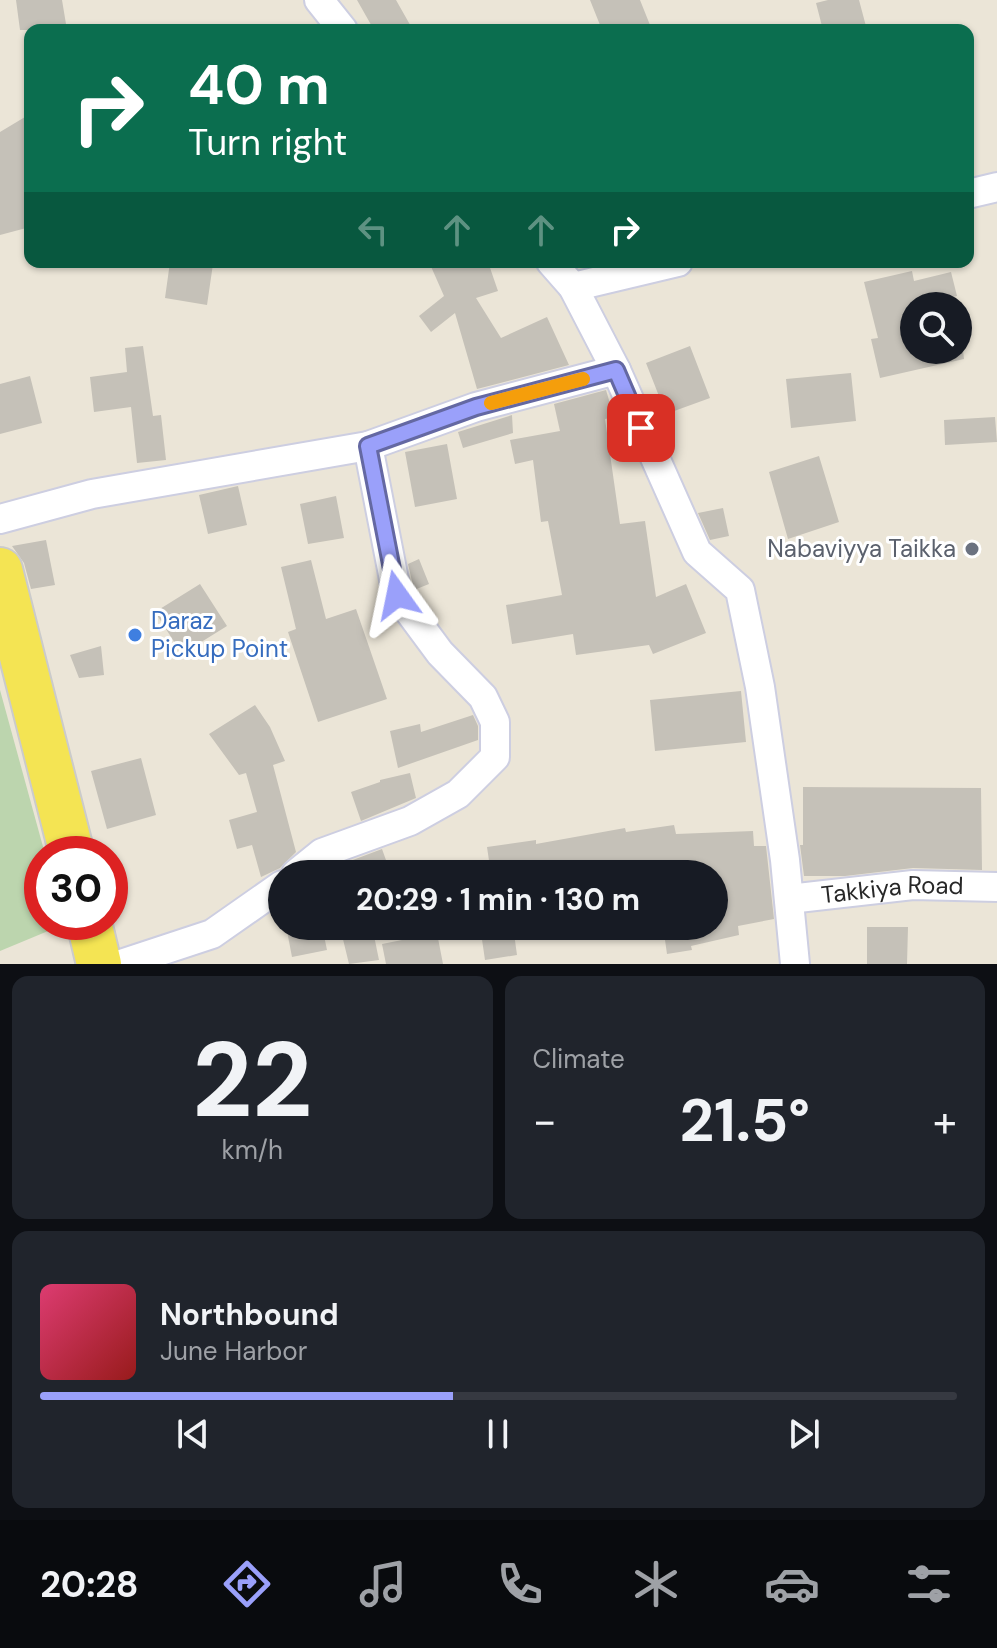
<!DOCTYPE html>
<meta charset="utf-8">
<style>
body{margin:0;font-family:"DM Sans",sans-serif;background:#20242c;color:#f1f3f6;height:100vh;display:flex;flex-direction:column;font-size:30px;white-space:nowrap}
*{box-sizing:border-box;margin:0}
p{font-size:26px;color:#9ea1a6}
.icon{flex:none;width:44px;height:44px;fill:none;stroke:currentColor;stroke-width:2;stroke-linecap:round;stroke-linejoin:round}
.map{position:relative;height:964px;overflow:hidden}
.panel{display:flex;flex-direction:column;gap:12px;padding:12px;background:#0d0f14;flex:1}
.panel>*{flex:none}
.banner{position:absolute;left:24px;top:24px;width:950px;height:244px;border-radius:16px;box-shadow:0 2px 6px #0004;background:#0b6e4f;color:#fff;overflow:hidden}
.tools{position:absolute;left:900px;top:292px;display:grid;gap:16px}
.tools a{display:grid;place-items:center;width:72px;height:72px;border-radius:50%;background:#171b24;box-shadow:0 2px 6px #0004;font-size:40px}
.speed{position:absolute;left:24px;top:836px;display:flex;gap:16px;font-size:40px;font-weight:700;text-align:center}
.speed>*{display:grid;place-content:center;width:104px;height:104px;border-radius:50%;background:#171b24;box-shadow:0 2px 6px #0004;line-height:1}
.speed .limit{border:12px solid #d22;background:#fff;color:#111}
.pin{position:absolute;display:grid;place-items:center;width:68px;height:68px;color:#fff;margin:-34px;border-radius:16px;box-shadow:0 4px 12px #0006}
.me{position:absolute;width:88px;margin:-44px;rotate:348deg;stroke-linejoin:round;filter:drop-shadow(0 0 6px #0008)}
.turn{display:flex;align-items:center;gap:28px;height:168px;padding:0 32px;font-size:36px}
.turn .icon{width:104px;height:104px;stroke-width:2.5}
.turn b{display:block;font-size:56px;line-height:68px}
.lanes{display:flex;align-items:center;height:76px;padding:0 32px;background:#0003;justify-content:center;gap:40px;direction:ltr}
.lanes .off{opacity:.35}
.big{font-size:60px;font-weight:700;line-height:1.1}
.panel .tile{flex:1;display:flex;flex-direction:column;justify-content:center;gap:12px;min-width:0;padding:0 28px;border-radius:16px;background:#20242c}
.panel .dial{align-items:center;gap:0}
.dial b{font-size:104px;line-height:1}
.song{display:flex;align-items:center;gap:24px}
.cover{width:96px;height:96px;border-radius:12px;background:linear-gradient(135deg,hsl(340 70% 55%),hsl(0 70% 35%))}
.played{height:8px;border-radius:4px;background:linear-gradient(90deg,#9aa0fa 45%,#363941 45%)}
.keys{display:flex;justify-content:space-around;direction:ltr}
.heat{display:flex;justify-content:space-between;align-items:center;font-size:44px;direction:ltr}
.panel .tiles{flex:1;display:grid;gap:12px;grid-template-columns:1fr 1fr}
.tile:last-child{grid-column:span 2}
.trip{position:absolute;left:268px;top:860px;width:460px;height:80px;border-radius:40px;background:#171b24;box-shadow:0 2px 6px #0004;font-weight:700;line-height:80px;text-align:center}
.tabs{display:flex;height:128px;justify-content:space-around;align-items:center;background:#090b0e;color:#9ea1a6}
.tabs .icon{width:56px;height:56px}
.tabs .on{color:#9aa0fa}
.tabs b{font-size:36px;color:#f1f3f6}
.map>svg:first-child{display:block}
.cemetery{fill:#bcd5ae}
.building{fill:#c5c1b8}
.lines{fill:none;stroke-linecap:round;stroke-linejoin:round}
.minor-casing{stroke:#cdcee1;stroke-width:32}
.primary-casing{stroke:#cbcbcb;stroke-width:48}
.minor{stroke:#fff;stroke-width:28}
.primary{stroke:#f4e453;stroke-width:44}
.route-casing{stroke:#6468a2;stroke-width:20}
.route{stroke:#9aa0fa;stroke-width:14}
.slow{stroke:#f59e0b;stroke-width:14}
.worship-dot{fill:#6b7280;stroke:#fff;stroke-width:3}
.shop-dot{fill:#3f7fe0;stroke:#fff;stroke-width:3}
.labels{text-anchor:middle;stroke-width:6;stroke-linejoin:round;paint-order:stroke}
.worship-label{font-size:24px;fill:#5b616d;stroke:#fff;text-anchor:end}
.shop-label{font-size:24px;fill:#366cbe;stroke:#fff;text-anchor:start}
.street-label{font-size:24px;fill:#272727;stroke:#fff}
</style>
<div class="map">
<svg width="997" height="964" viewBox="0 0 997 964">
<rect width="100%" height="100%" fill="#ebe5d7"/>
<!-- cemetery -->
<path class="cemetery" d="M0,690l45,164h-3v68l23,2 -65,27z"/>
<!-- building -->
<path class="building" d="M16,0h46l4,24 -16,3 1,3h-31z
M357,0h39l17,30h-39z
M590,0h50l12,30h-50z
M828,0h31l8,30h-44l-7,-27z
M30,114v113l-30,8v-103z
M170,262l43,2 -6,41 -42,-7z
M429,262h59l10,29 -22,7 25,40 46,-21 22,48 -92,24 -22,-76 -24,19 -12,-16 25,-20z
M912,271l2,10 37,-9 6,24 -43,10v44h49l1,9 -84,19 -9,-39 7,-1 -14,-56z
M143,346l10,70 8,-1 5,45 -29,3 -6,-56 -37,5 -4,-35 37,-5 -2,-24z
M690,346l20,52 -44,16 -20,-51z
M851,373l5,48 -65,7 -5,-49z
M30,376l12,47 -42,11v-50z
M606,390l8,27 -9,2 15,105 25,-3 11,76 30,-13 20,49 -53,21 -4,-9 -73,10 -3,-21 -61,10 -6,-39 56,-10 -14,-74 -7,1 -8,-62 -18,4 -5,-24 50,-9 -6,-27z
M512,415l1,18 -50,15 -5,-16z
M995,417l2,25 -52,3 -1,-25z
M447,444l10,55 -42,8 -10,-55z
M819,456l20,66 -51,17 -19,-67z
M238,486l9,39 -39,9 -9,-39z
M336,496l8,42 -36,6 -8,-40z
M723,508l6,28 -19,4 -12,-27z
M46,540l9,45 -24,4 -7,-26 -12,-17z
M419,559l10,25 -15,6 -6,-26z
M311,560l15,59 30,-10 31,90 -69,23 -30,-90 8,-3 -15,-62z
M200,584l27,42 -45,28 -27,-42z
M101,646l3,29 -25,3 -9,-23z
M741,691l5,51 -91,9 -5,-51z
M255,705l15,22 15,34 -12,4 23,87 -16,16 -19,9 -9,-32 -15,4 -8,-29 28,-8 -11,-39 -7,2 -30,-41z
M473,715l5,11v14l-80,28 -8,-37 30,-7 1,8z
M141,758l15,57 -49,14 -16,-58z
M410,773l6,25 -55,23 -10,-29 29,-10v-2z
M803,787l178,1 1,82 -69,-2 -68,8h-41l-4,-31h3z
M674,825l2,9 77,-3 1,15h12l8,73 -36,7 1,9 -48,11 1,4 -25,4 -4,-28h51v-52h-223l-4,-27 49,-7v4l89,-16 1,4z
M382,849l9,25h-42l-4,-11z
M286,926h36l5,24 -35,7z
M363,926h9l7,34 -30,4 -8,-33z
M480,926h33l4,29 -32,5z
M867,927h41l-1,37h-40z
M437,933l6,31h-57l-4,-20z"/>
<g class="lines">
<defs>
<g id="minor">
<path d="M319,0l24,30"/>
<path d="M968,194l29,-7"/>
<path d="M551,262l22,25 43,83 81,182 43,38 20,97 25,173 10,104"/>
<path d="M573,287l105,-25"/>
<path d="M0,519l92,-25 276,-48 108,-39 140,-37"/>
<path d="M296,874l26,-21 88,-32 48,-27 37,-37v-35l-12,-25 -43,-44 -43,-58 -29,-149"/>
<path id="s1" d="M789,899l124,-14 84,2"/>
<path d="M121,964l91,-30 70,-49"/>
</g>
<path id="primary" d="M0,570l72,284
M89,922l10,42"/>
</defs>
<!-- minor casing -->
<use href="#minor" class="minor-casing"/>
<!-- primary casing -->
<use href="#primary" class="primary-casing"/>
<!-- minor -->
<use href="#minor" class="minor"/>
<!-- primary -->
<use href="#primary" class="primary"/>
</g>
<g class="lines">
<defs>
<path id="route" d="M397,595l-29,-149 108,-39 140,-37 25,58"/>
</defs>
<!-- route casing -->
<use href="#route" class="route-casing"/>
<!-- route -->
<use href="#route" class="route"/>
<!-- slow -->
<path class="slow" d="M491,403l92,-24"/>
</g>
<!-- markers -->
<circle class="worship-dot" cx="972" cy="549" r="8"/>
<circle class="shop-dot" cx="135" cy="635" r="8"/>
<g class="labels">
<!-- worship labels -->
<g class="worship-label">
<text x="956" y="557">Nabaviyya Taikka</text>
</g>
<!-- shop labels -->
<g class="shop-label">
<text x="151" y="629">Daraz<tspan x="151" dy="28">Pickup Point</tspan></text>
</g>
<!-- street labels -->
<g class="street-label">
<text dy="8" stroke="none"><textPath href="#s1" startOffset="104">Takkiya Road</textPath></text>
</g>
</g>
</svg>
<div class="tools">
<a><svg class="icon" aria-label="search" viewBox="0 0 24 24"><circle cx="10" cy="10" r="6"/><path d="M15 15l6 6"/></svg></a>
</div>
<div class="speed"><div class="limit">30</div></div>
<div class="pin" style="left:641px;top:428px;background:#d93025"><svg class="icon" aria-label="arrive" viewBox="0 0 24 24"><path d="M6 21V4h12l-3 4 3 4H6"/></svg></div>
<svg class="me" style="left:397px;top:595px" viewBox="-20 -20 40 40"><path d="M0-17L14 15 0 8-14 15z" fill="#9aa0fa" stroke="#fff" stroke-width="4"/></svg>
<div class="trip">20:29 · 1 min · 130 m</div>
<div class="banner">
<div class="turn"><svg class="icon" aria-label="right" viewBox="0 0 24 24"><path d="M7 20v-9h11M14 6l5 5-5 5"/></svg><div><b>40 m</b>Turn right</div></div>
<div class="lanes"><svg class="icon off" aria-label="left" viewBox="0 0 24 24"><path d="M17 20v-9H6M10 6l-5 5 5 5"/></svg><svg class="icon off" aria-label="ahead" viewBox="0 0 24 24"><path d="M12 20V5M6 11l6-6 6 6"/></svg><svg class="icon off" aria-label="ahead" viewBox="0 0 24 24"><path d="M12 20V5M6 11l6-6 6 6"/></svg><svg class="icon" aria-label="right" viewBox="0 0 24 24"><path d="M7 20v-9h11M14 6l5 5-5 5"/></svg></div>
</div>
</div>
<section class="panel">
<div class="tiles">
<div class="tile dial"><b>22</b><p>km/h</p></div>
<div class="tile"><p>Climate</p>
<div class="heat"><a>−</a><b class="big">21.5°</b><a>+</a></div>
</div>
<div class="tile">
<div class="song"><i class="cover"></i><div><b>Northbound</b><p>June Harbor</p></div></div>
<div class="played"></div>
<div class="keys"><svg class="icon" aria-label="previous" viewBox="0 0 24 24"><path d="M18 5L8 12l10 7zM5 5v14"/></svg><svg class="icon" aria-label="pause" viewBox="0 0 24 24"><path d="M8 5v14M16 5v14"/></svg><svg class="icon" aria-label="next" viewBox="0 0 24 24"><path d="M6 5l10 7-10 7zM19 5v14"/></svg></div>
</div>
</div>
</section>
<nav class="tabs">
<b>20:28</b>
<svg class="icon on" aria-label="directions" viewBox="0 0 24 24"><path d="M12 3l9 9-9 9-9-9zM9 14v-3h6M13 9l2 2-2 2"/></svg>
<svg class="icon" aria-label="music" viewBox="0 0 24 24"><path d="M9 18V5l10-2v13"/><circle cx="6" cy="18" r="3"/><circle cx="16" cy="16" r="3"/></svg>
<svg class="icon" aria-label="phone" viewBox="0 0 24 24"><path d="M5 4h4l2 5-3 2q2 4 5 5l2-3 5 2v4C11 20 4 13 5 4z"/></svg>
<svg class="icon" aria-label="climate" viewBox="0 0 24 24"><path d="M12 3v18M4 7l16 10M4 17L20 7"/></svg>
<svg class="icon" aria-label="car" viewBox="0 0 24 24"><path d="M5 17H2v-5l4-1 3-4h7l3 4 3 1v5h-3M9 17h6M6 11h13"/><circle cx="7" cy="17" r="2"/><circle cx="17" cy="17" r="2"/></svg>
<svg class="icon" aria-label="filters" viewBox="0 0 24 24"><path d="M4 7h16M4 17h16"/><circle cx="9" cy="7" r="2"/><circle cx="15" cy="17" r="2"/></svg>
</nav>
